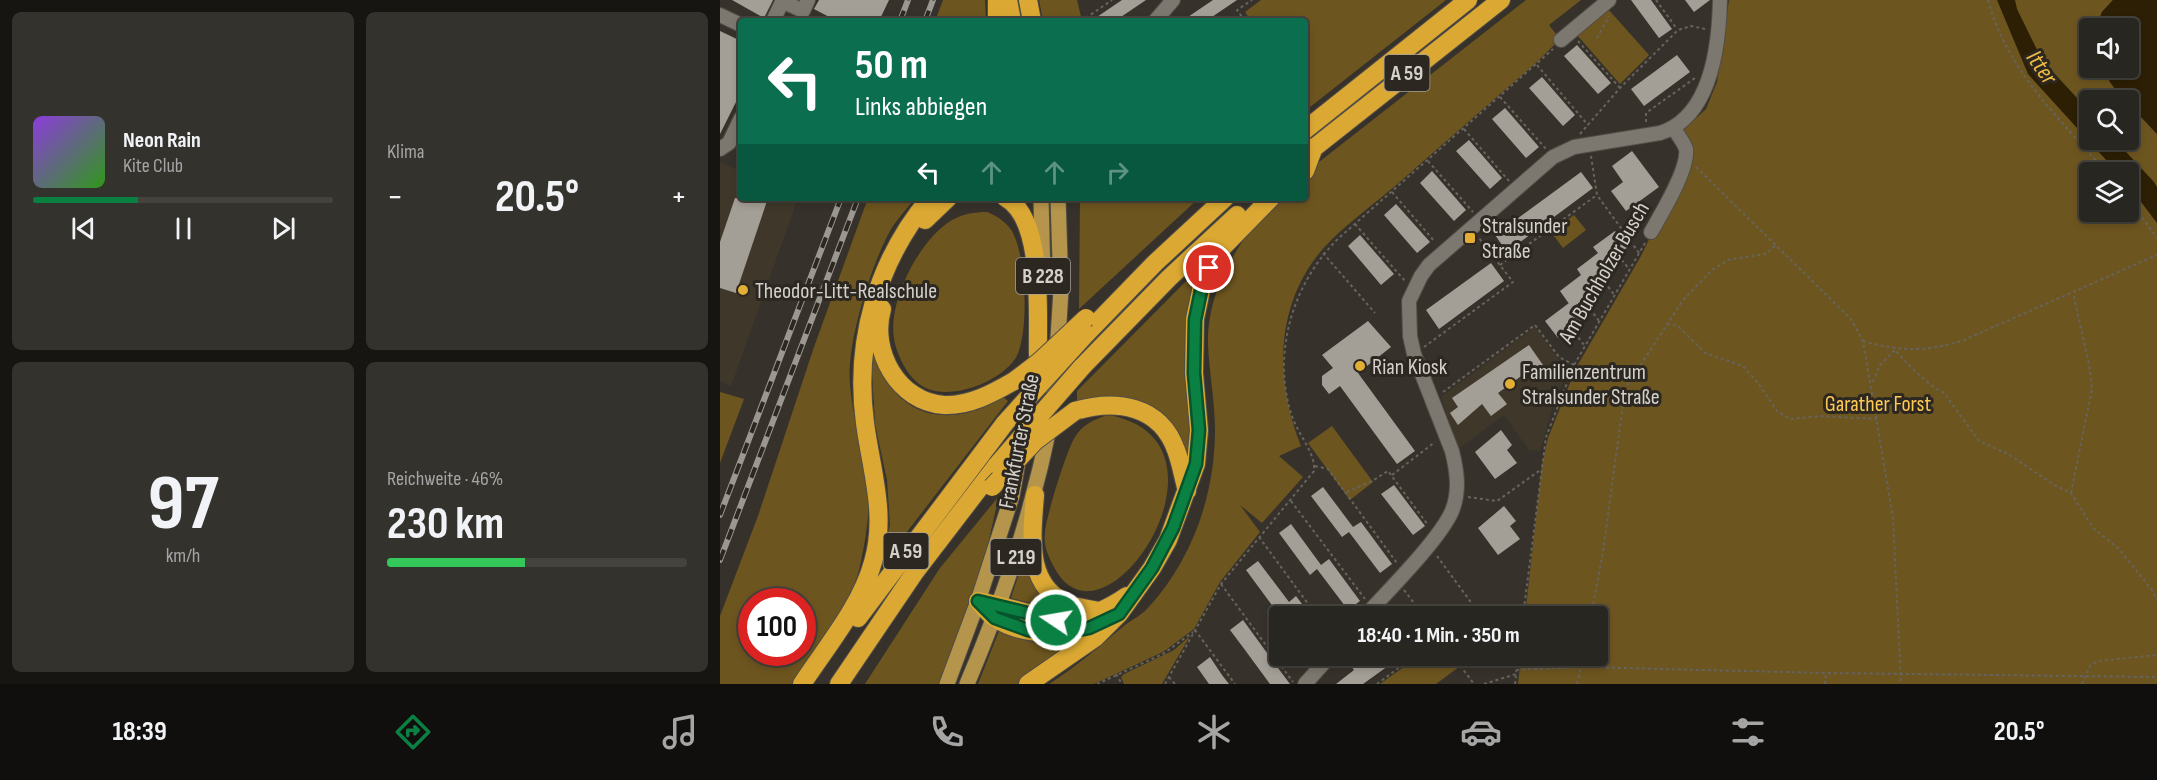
<!DOCTYPE html>
<html lang="de">
<meta charset="utf-8">
<style>
body{margin:0;font-family:"Sofia Sans Condensed",sans-serif;background:#34322d;color:#f1f3f6;height:100vh;display:flex;flex-direction:column;font-size:22px;white-space:nowrap}
*{box-sizing:border-box;margin:0}
p{font-size:20px;color:#a5a5a5}
.icon{flex:none;width:33px;height:33px;fill:none;stroke:currentColor;stroke-width:2;stroke-linecap:round;stroke-linejoin:round}
.map{position:relative;flex:1;overflow:hidden}
.panel{display:flex;flex-direction:column;gap:12px;padding:12px;background:#161512;width:720px}
.panel>*{flex:none}
.guide{position:absolute;left:18px;top:18px;width:570px;height:183px;border-radius:6px;box-shadow:0 3px 9px #0003,0 0 0 2px #44433e;background:#0b6e4f;color:#fff;overflow:hidden}
.tools{position:absolute;left:1359px;top:18px;display:grid;gap:12px}
.tools a{display:grid;place-items:center;width:60px;height:60px;border-radius:6px;background:#282620;box-shadow:0 3px 9px #0003,0 0 0 2px #44433e;font-size:30px}
.speed{position:absolute;left:18px;top:588px;display:flex;gap:12px;font-size:30px;font-weight:700;text-align:center}
.speed>*{display:grid;place-content:center;width:78px;height:78px;border-radius:50%;background:#282620;box-shadow:0 3px 9px #0003,0 0 0 2px #44433e;line-height:1}
.speed .limit{border:9px solid #d22;background:#fff;color:#111}
.pin{position:absolute;display:grid;place-items:center;width:51px;height:51px;color:#fff;margin:-26px;border:3px solid #fff;border-radius:50%;box-shadow:0 2px 6px #0007}
.me{position:absolute;width:66px;margin:-33px;rotate:282deg;stroke-linejoin:round;filter:drop-shadow(0 0 4px #0008)}
.turn{display:flex;align-items:center;gap:21px;height:126px;padding:0 18px;font-size:27px}
.turn .icon{width:78px;height:78px;stroke-width:2.5}
.turn b{display:block;font-size:42px;line-height:51px}
.lanes{display:flex;align-items:center;height:57px;padding:0 18px;background:#0003;justify-content:center;gap:30px;direction:ltr}
.lanes .off{opacity:.35}
.big{font-size:45px;font-weight:700;line-height:1.1}
.panel .tile{flex:1;display:flex;flex-direction:column;justify-content:center;gap:9px;min-width:0;padding:0 21px;border-radius:9px;background:#34322d}
.panel .dial{align-items:center;gap:0}
.dial b{font-size:78px;line-height:1}
.song{display:flex;align-items:center;gap:18px}
.cover{width:72px;height:72px;border-radius:9px;background:linear-gradient(135deg,hsl(270 70% 55%),hsl(110 70% 35%))}
.played{height:6px;border-radius:3px;background:linear-gradient(90deg,#0b8043 35%,#44433e 35%)}
.keys{display:flex;justify-content:space-around;direction:ltr}
.heat{display:flex;justify-content:space-between;align-items:center;font-size:33px;direction:ltr}
.charge{height:9px;border-radius:4px;background:linear-gradient(90deg,#34c759 46%,#44433e 0)}
.panel .tiles{flex:1;display:grid;gap:12px;grid-template-columns:repeat(2,1fr)}
.trip{position:absolute;left:549px;top:606px;width:339px;height:60px;border-radius:6px;background:#282620;box-shadow:0 3px 9px #0003,0 0 0 2px #44433e;font-weight:700;line-height:60px;text-align:center}
.tabs{display:flex;height:96px;justify-content:space-around;align-items:center;background:#100f0d;color:#a5a5a5}
.tabs .icon{width:42px;height:42px}
.tabs .on{color:#0b8043}
.tabs b{font-size:27px;color:#f1f3f6}
main{display:flex;flex:1;min-height:0}
.map>svg:first-child{display:block}
.built{fill:#3f382a}
.green{fill:#6d551f;fill-rule:evenodd}
.water{fill:#2c1f04}
.building{fill:#a49f96}
.lines{fill:none;stroke-linecap:round;stroke-linejoin:round}
.minor-casing{stroke:#514d47;stroke-width:16}
.major-casing{stroke:#514d47;stroke-width:17}
.highway-casing{stroke:#514d47;stroke-width:20}
.path{stroke:#67635d;stroke-width:2;stroke-dasharray:3 3;stroke-linecap:butt}
.minor{stroke:#7c786f;stroke-width:14}
.major{stroke:#b5954b;stroke-width:15}
.highway{stroke:#dba933;stroke-width:18}
.rail-casing{stroke:#9b9892;stroke-width:6}
.rail{stroke:#2c2821;stroke-width:4;stroke-dasharray:11;stroke-linecap:butt}
.highway-bridge-casing{stroke:#514d47;stroke-width:20;stroke-linecap:butt}
.highway-bridge{stroke:#dba933;stroke-width:18}
.route-casing{stroke:#07532c;stroke-width:15}
.route{stroke:#0b8043;stroke-width:10}
.poi-dot{fill:#e3ae34;stroke:#2c2821;stroke-width:2}
.labels{text-anchor:middle;stroke-width:6;stroke-linejoin:round;paint-order:stroke}
.shield{fill:#2c2821;stroke:#a29e99;stroke-width:1.5}
.shield-label{font-size:21px;font-weight:bold;fill:#d4d1cc}
.poi-label{font-size:22px;fill:#d4d1cc;stroke:#2c2821;text-anchor:start}
.street-label{font-size:22px;fill:#d4d1cc;stroke:#2c2821}
.park-label{font-size:22px;fill:#fec854;stroke:#2c2821}
.water-label{font-size:24px;font-style:italic;fill:#eeba44;stroke:#2c2821}
</style>
<main>
<section class="panel">
<div class="tiles">
<div class="tile">
<div class="song"><i class="cover"></i><div><b>Neon Rain</b><p>Kite Club</p></div></div>
<div class="played"></div>
<div class="keys"><svg class="icon" aria-label="previous" viewBox="0 0 24 24"><path d="M18 5L8 12l10 7zM5 5v14"/></svg><svg class="icon" aria-label="pause" viewBox="0 0 24 24"><path d="M8 5v14M16 5v14"/></svg><svg class="icon" aria-label="next" viewBox="0 0 24 24"><path d="M6 5l10 7-10 7zM19 5v14"/></svg></div>
</div>
<div class="tile"><p>Klima</p>
<div class="heat"><a>−</a><b class="big">20.5°</b><a>+</a></div>
</div>
<div class="tile dial"><b>97</b><p>km/h</p></div>
<div class="tile"><p>Reichweite · 46%</p><b class="big">230 km</b><div class="charge"></div></div>
</div>
</section>
<div class="map">
<svg width="1437" height="684" viewBox="0 0 1437 684">
<rect width="100%" height="100%" fill="#36322b"/>
<!-- built -->
<path class="built" d="M0,162l21,9v27h57l-67,188 -11,-5z
M815,327l33,45 -14,29 -14,50 -11,-1 -25,-35 -45,33 -18,-51z"/>
<!-- green -->
<path class="green" d="M223,0h42l1,21h-51z
M319,0h38l5,21h-39z
M541,0h185l-141,111v-90h-54l-6,-9z
M806,0h55l-32,25 11,14 -24,24c-45,39 -90,78 -134,117 -27,24 -64,49 -85,76 -43,56 -41,128 -16,190l-22,10 24,21 -41,46 -22,-18 20,27 -40,50 -26,47 -31,23 -69,32h-45c28,-18 51,-38 76,-59 7,-5 16,-10 22,-16 45,-48 68,-114 68,-179 0,-29 -6,-58 -7,-86 -1,-58 33,-104 67,-146h30v-25z
M1009,0h384l-11,12 -6,16h-6v40h10l25,32h-35v40h38l1,-36 28,30v550h-639l3,-28h77v-40h-73l17,-151 6,-27 28,-70 65,-112 47,-97 -7,-27 25,-23 11,-27zM1370,172h38v40h-38z
M888,9l41,46 -29,29 -43,-49z
M148,198h47c-8,11 -18,21 -25,33 -19,34 -44,114 -40,153 2,31 12,60 17,90 4,28 0,60 -6,87 -8,45 -44,86 -69,123h-72v-68l38,-100 56,-169zM32,602h50v50h-50z
M360,198h119l-120,111z
M267,212c8,3 16,8 22,15 18,20 21,111 6,132 -16,23 -60,40 -87,30 -17,-7 -27,-26 -32,-42 -13,-38 22,-107 56,-127 11,-6 22,-8 35,-8z
M854,215l12,15 -23,18 -12,-16z
M488,259l-21,222c-1,-11 1,-23 -2,-33 -4,-22 -40,-49 -62,-51 -15,-2 -31,4 -46,8v-14z
M153,338c6,54 45,90 100,73 10,-2 20,-10 29,-15l6,5 -129,167 11,-43 -3,-45 -12,-56 -4,-69z
M0,392l24,7 -24,64z
M388,415c141,24 -4,249 -54,152 -6,-11 -11,-22 -9,-35 1,-15 22,-83 30,-95 7,-12 20,-18 33,-22z
M612,426l41,56 -23,18 -42,-57z
M279,496l-22,95 -36,93h-76l75,-116z
M309,543l38,63 -9,4 -47,-12z
M281,626l89,12 -71,46h-41z
M470,636l-28,48h-38l-3,-7 3,-3 50,-24z
M699,656h31l9,11 -23,17h-56z"/>
<!-- water -->
<path class="water" d="M1277,0h18l2,9 25,51 47,51 1,29h25l39,42 3,5v36l-28,-37 -1,-14h-11l-89,-98z
M1393,0h44v134l-28,-30 -1,-4 -8,-4 -20,-28h28v-40h-32l6,-16z"/>
<!-- building -->
<path class="building" d="M12,0h41l-9,18z
M99,0h70l-10,21h-47l1,-2 -19,-10z
M402,0h24l-31,21h-24z
M493,0h24l-31,21h-24z
M911,0h20l21,29 -13,9z
M965,0h25l-16,12z
M0,31l21,10v51l-21,42z
M857,45l34,38 -13,11 -34,-38z
M957,55l13,17 -46,34 -13,-17z
M822,77l33,38 -12,11 -34,-38z
M785,108l34,39 -13,11 -34,-39z
M749,140l33,38 -12,11 -34,-38z
M912,151l27,36 -33,24 -15,-20 12,-9 -11,-16z
M712,171l34,39 -12,11 -34,-38z
M861,172l12,16 -86,64 -12,-17z
M15,198h33l-32,95 -16,-5v-46z
M676,204l34,38 -13,11 -33,-38z
M895,231l13,16 -22,16 5,7 -22,16 5,6 -22,16 -12,-17 21,-16 -4,-6 21,-16 -5,-6z
M640,235l34,39 -13,11 -33,-39z
M771,263l13,18 -65,48 -13,-19z
M849,303l13,17 -24,18 -13,-17z
M648,321l23,26 -33,26 57,78 -18,13 -57,-78 -11,8 -7,-9v-9l11,-8 -11,-13z
M809,345l14,20 -9,6 -2,-3 -34,25 9,11 -16,12 -9,-12 -24,21 -8,-12 8,-6 -6,-9z
M781,430l11,15 -5,5 10,13 -22,16 -20,-27z
M674,485l31,41 -12,9 -32,-41z
M603,487l30,40 8,-5 31,42 -12,9 -31,-41 -7,5 -31,-41z
M784,506l12,15 -6,5 10,13 -22,16 -20,-27z
M571,524l30,41 8,-6 31,42 -12,9 -31,-41 -7,6 -31,-42z
M538,561l31,41 7,-6 15,20h-19l-8,-10 -7,6 -31,-42z
M738,604l9,12h-26z
M523,620l38,52 9,12h-20l-25,-34 -15,-20z
M643,656h39l-39,28h-27l18,-14 -4,-5z
M490,657l12,18 7,9h-20l-12,-17z"/>
<g class="lines">
<defs>
<path id="minor" d="M62,1l21,10 5,-11
M0,15l21,10
M53,21l10,-21
M435,21l18,-21
M841,40l48,-40
M0,149l9,-6 12,-25
M931,232c10,-18 38,-63 35,-83 -2,-7 -9,-14 -12,-21
M645,616c22,-24 75,-77 87,-105 8,-20 5,-40 0,-60l-38,-97 -4,-18 -1,-35 12,-25 8,-11 124,-108 21,-10 86,-14c51,-16 59,-86 60,-133
M585,684l25,-28"/>
<path id="major" d="M321,198l2,80
M334,401l7,-111 -3,-92
M227,684l31,-83 34,-105 18,-102
M247,684c37,-87 64,-167 83,-260"/>
<path id="highway" d="M277,0v21
M288,0l4,21
M308,0l4,21
M585,130l163,-130
M585,155l196,-155
M585,171l9,-24
M286,198c39,22 31,117 32,157
M205,220l23,-22
M162,309c-12,42 16,93 62,96 26,1 49,-12 70,-24
M366,334l69,-71 70,-65
M362,367l87,-89 68,-63
M355,411c41,-12 85,-6 101,39 5,13 7,27 11,41
M315,495c-3,40 -11,93 36,110 8,3 18,4 27,6
M258,601c61,11 90,36 149,-5
M258,601c5,5 10,13 17,17 24,17 73,20 99,8
M138,618l147,-195
M82,684c25,-38 59,-78 71,-122 14,-47 -2,-93 -8,-139 -11,-81 12,-162 65,-225
M119,684l76,-112 82,-107
M308,684l68,-47 23,-23 33,-46 16,-28 28,-76 3,-34 -5,-57 1,-54 8,-38 12,-26 56,-57"/>
</defs>
<!-- minor casing -->
<use href="#minor" class="minor-casing"/>
<!-- major casing -->
<use href="#major" class="major-casing"/>
<!-- highway casing -->
<use href="#highway" class="highway-casing"/>
<!-- path -->
<path class="path" d="M936,0l21,29
M1268,0c19,71 72,119 118,172
M366,18l26,-18
M525,21l-8,-11 15,-10
M877,38l12,-22
M858,41l42,47
M817,65l51,60
M780,97l46,52
M926,122v-9l49,-35
M744,129l45,52
M860,134l40,-46 58,-58 13,-4 14,3
M871,156l6,39 42,58
M708,161l45,51
M976,167l155,152 12,22 30,177 8,166
M672,192l43,50
M1408,198l29,40
M635,224l50,57
M603,253l52,60
M898,255l11,14
M780,265l97,-70
M881,277l14,19
M863,299l16,22
M947,324l11,2 27,27 38,13 15,17 19,28 13,8 29,-3 58,3
M851,328l13,17
M1143,341c39,11 63,11 101,-1l193,-85
M704,347l89,-65 -34,-44
M1153,382l7,-17 15,-15c10,12 35,37 49,43l35,48 29,13 48,32 15,7 22,35 26,21 33,41 5,10
M723,392l92,-67 24,32 15,8
M595,466l13,3 69,94
M672,475l43,-33
M627,492l25,-11 16,-10 40,54
M1351,493l21,-104 -3,-25 -16,-71
M748,497l29,4 42,-30
M571,501l74,98
M539,537l58,79
M717,556l44,60
M501,584l72,98
M684,590l20,26
M803,616l23,-179 28,-72 71,-122
M871,616l12,-64 22,-163 58,-89 29,-30 16,-10 37,-6 11,-9
M475,630l40,54
M733,656l21,28
M796,670l66,-3 244,6 331,4
M396,674l6,10
M449,677l6,7
M377,684l66,-30 30,-22
M445,684l56,-100 93,-113c2,-18 -17,-38 -22,-55 -21,-62 1,-135 48,-179l213,-188
M657,684l38,-28
M764,684l32,-10
M795,684l3,-28
M857,684l7,-28
M1105,684l1,-11
M1362,684l8,-18 8,-5 59,-6"/>
<!-- minor -->
<use href="#minor" class="minor"/>
<!-- major -->
<use href="#major" class="major"/>
<!-- highway -->
<use href="#highway" class="highway"/>
<defs>
<path id="rail" d="M180,21l8,-21
M205,21l8,-21
M0,515l121,-317
M0,560l138,-362"/>
</defs>
<!-- rail casing -->
<use href="#rail" class="rail-casing"/>
<!-- rail -->
<use href="#rail" class="rail"/>
<defs>
<path id="highway-bridge" d="M294,381l25,-19 47,-44
M285,423l81,-89
M277,465l85,-98
M272,487l43,-46 40,-30"/>
</defs>
<!-- highway-bridge casing -->
<use href="#highway-bridge" class="highway-bridge-casing"/>
<!-- highway-bridge -->
<use href="#highway-bridge" class="highway-bridge"/>
</g>
<g class="lines">
<defs>
<path id="route" d="M336,620l-78,-19 17,17 33,12 30,4 31,-6 30,-14 33,-46 21,-40 23,-64 3,-34 -5,-57 1,-53 8,-39 6,-13"/>
</defs>
<!-- route casing -->
<use href="#route" class="route-casing"/>
<!-- route -->
<use href="#route" class="route"/>
</g>
<!-- markers -->
<g class="poi-dot">
<rect x="744" y="232" width="12" height="12" rx="3"/>
<circle cx="23" cy="290" r="6"/>
<circle cx="640" cy="366" r="6"/>
<circle cx="790" cy="384" r="6"/>
</g>
<g class="labels">
<!-- shield labels -->
<g class="shield">
<rect x="664.5" y="55" width="45" height="36" rx="4.5"/>
<rect x="296" y="258" width="54" height="36" rx="4.5"/>
<rect x="163.5" y="533" width="45" height="36" rx="4.5"/>
<rect x="270.5" y="539" width="51" height="36" rx="4.5"/>
</g>
<g class="shield-label">
<text x="687" y="80">A 59</text>
<text x="323" y="283">B 228</text>
<text x="186" y="558">A 59</text>
<text x="296" y="564">L 219</text>
</g>
<!-- poi labels -->
<g class="poi-label">
<text x="762" y="233">Stralsunder<tspan x="762" dy="25">Straße</tspan></text>
<text x="35" y="298">Theodor-Litt-Realschule</text>
<text x="652" y="374">Rian Kiosk</text>
<text x="802" y="379">Familienzentrum<tspan x="802" dy="25">Stralsunder Straße</tspan></text>
</g>
<!-- street labels -->
<g class="street-label">
<text transform="translate(883 272) rotate(-60)" y="8">Am Buchholzer Busch</text>
<text transform="translate(298 441) rotate(-79)" y="8">Frankfurter Straße</text>
</g>
<!-- park labels -->
<g class="park-label">
<text x="1158" y="411">Garather Forst</text>
</g>
<!-- water labels -->
<g class="water-label">
<text transform="translate(1322 67) rotate(55)" y="8">Itter</text>
</g>
</g>
</svg>
<div class="tools">
<a><svg class="icon" aria-label="sound" viewBox="0 0 24 24"><path d="M4 9h4l5-4v14l-5-4H4zM17 9q2 3 0 6"/></svg></a>
<a><svg class="icon" aria-label="search" viewBox="0 0 24 24"><circle cx="10" cy="10" r="6"/><path d="M15 15l6 6"/></svg></a>
<a><svg class="icon" aria-label="layers" viewBox="0 0 24 24"><path d="M12 4l9 5-9 5-9-5zM3 14l9 5 9-5"/></svg></a>
</div>
<div class="speed"><div class="limit">100</div></div>
<div class="pin" style="left:489px;top:268px;background:#d93025"><svg class="icon" aria-label="arrive" viewBox="0 0 24 24"><path d="M6 21V4h12l-3 4 3 4H6"/></svg></div>
<svg class="me" style="left:336px;top:620px" viewBox="-20 -20 40 40"><circle r="17" fill="#0b8043" stroke="#fff" stroke-width="3"/><path d="M0-11L8 9 0 5-8 9z" fill="#fff"/></svg>
<div class="trip">18:40 · 1 Min. · 350 m</div>
<div class="guide">
<div class="turn"><svg class="icon" aria-label="left" viewBox="0 0 24 24"><path d="M17 20v-9H6M10 6l-5 5 5 5"/></svg><div><b>50 m</b>Links abbiegen</div></div>
<div class="lanes"><svg class="icon" aria-label="left" viewBox="0 0 24 24"><path d="M17 20v-9H6M10 6l-5 5 5 5"/></svg><svg class="icon off" aria-label="ahead" viewBox="0 0 24 24"><path d="M12 20V5M6 11l6-6 6 6"/></svg><svg class="icon off" aria-label="ahead" viewBox="0 0 24 24"><path d="M12 20V5M6 11l6-6 6 6"/></svg><svg class="icon off" aria-label="right" viewBox="0 0 24 24"><path d="M7 20v-9h11M14 6l5 5-5 5"/></svg></div>
</div>
</div>
</main>
<nav class="tabs">
<b>18:39</b>
<svg class="icon on" aria-label="directions" viewBox="0 0 24 24"><path d="M12 3l9 9-9 9-9-9zM9 14v-3h6M13 9l2 2-2 2"/></svg>
<svg class="icon" aria-label="music" viewBox="0 0 24 24"><path d="M9 18V5l10-2v13"/><circle cx="6" cy="18" r="3"/><circle cx="16" cy="16" r="3"/></svg>
<svg class="icon" aria-label="phone" viewBox="0 0 24 24"><path d="M5 4h4l2 5-3 2q2 4 5 5l2-3 5 2v4C11 20 4 13 5 4z"/></svg>
<svg class="icon" aria-label="climate" viewBox="0 0 24 24"><path d="M12 3v18M4 7l16 10M4 17L20 7"/></svg>
<svg class="icon" aria-label="car" viewBox="0 0 24 24"><path d="M5 17H2v-5l4-1 3-4h7l3 4 3 1v5h-3M9 17h6M6 11h13"/><circle cx="7" cy="17" r="2"/><circle cx="17" cy="17" r="2"/></svg>
<svg class="icon" aria-label="filters" viewBox="0 0 24 24"><path d="M4 7h16M4 17h16"/><circle cx="9" cy="7" r="2"/><circle cx="15" cy="17" r="2"/></svg>
<b>20.5°</b>
</nav>
